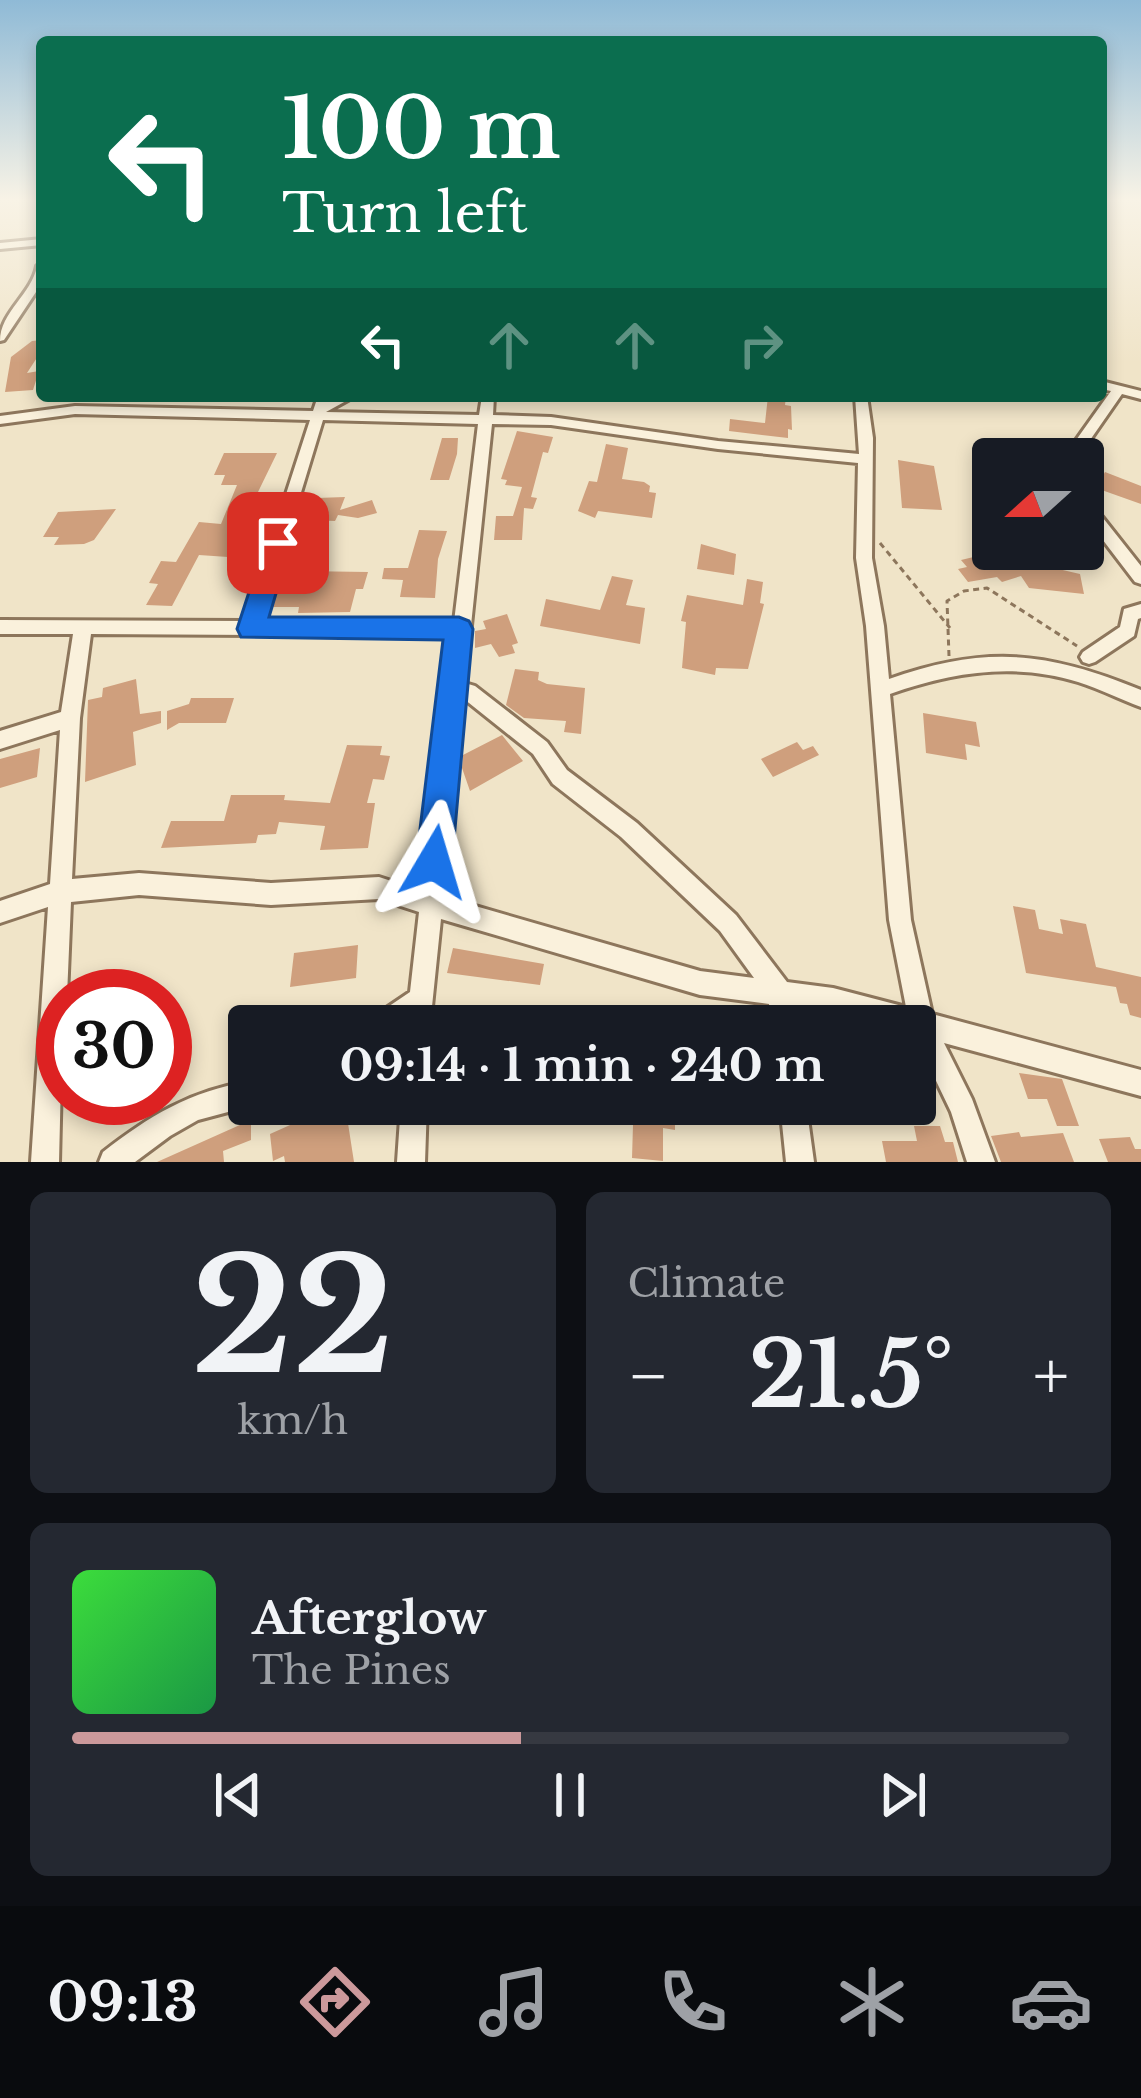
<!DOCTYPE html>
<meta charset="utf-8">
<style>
body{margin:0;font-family:"Libre Baskerville",serif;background:#242831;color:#f1f3f6;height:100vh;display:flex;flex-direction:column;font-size:45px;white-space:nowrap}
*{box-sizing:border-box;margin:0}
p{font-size:39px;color:#9ea1a6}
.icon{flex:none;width:66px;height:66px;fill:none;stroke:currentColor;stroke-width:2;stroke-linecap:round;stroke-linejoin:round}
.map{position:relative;height:1162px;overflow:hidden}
.side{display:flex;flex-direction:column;gap:30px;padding:30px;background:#0d0f14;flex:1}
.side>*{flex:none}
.hud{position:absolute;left:36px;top:36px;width:1071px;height:366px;border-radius:12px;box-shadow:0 6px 18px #0003;background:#0b6e4f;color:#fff;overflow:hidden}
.needle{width:78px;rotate:249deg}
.controls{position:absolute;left:972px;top:438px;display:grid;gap:24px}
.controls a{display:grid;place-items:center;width:132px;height:132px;border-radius:12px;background:#171b24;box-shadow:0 6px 18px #0003;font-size:60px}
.speed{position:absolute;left:36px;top:969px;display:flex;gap:24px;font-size:60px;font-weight:700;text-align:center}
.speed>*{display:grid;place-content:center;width:156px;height:156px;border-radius:50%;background:#171b24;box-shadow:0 6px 18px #0003;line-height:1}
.speed .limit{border:18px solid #d22;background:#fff;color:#111}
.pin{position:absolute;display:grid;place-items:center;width:102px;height:102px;color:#fff;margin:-51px;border-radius:24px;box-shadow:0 6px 18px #0006}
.me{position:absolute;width:132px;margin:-66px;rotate:7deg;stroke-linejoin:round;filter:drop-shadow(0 0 9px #0008)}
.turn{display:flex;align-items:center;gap:42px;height:252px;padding:0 48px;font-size:54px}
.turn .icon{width:156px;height:156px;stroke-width:2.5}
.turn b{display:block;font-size:84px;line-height:102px}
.lanes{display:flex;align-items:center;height:114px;padding:0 48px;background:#0003;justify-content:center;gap:60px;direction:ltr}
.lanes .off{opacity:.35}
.big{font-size:90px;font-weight:700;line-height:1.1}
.side .card{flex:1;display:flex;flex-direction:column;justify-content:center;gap:18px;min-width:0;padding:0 42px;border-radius:18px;background:#242831}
.side .dial{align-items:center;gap:0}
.dial b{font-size:156px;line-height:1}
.song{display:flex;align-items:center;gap:36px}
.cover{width:144px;height:144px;border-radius:18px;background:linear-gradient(135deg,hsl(120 70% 55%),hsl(140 70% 35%))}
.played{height:12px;border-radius:6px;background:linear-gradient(90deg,#cc999b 45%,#363941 45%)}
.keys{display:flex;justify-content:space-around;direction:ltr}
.heat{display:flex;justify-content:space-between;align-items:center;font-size:66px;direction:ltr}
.side .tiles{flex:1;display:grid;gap:30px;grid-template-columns:1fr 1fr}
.card:last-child{grid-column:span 2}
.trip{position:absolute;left:228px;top:1005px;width:708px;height:120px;border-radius:12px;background:#171b24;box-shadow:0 6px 18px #0003;font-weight:700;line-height:120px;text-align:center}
.dock{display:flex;height:192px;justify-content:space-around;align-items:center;background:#090b0e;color:#9ea1a6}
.dock .icon{width:84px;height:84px}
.dock .on{color:#cc999b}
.dock b{font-size:54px;color:#f1f3f6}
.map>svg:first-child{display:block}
.building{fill:#cf9f7d}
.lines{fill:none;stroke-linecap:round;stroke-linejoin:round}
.street-casing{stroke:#8d765c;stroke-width:6}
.path{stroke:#8d765c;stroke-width:3;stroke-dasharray:6 4.5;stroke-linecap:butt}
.street{fill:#faf1dc;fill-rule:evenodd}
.route{fill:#1a73e8;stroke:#114b97;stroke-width:3}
</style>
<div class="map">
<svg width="1141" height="1162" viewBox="0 0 1141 1162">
<rect width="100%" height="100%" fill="#f0e4c8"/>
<!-- building -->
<path class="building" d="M42,340v10l-15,23 12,-2 -6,19 -28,2 6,-35 21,-16z
M768,396h18l-1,9 6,1 1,24 -4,-1v9l-59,-7 1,-12 35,4z
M517,431l36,6 -5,16 -5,-1 -12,45 6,1 -4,11 -9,-1 -2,32h-28l2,-24h17l9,-29 -17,-2 2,-5 -6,-1z
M442,438h16l-1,16 -8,26h-19z
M606,444l22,4 -6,31 22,3 6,4 -1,6 7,1 -4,25 -54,-7 -3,7 -17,-7 11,-30 8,1z
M224,453h53l-40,82h9l-18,22 -29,-2 -27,51 -26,-1 12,-21 -9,-1 12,-22 15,1 23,-40 22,2 16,-39h-16l4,-10h-11z
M898,460l36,6 8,44 -40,-2z
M1105,472l36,14v18l-45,-16z
M345,497l-5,13 32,-10 5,13 -19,5 -20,-3 -3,6 -27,-1 9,-22z
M116,509l-22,31 -10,4 -30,1 5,-8h-16l15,-25z
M294,530h20l-13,41 67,1 -5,17h-7l-6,23 -52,1 1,-6h-27z
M419,530l28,1 -9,28 -3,39 -35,-1 3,-17 -21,-1 2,-11h24z
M977,534l16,2v13h56l5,19 26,6 4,20 -55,-6 -8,-12 -19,6 -5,-5 -29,5 -10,-13 9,-2 -6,-7 21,-5z
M701,544l35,10 -2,21 -37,-6z
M612,576l21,4 -7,25 19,3 -5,36 -100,-18 6,-27 54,11z
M747,579l16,3 -3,21 4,1 -16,65 -32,-1 -1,7 -33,-7 4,-46 -5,-1 6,-26 56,10z
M507,614l11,29 -6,2 3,8 -16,4 -8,-13 -16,4v-17l11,-2 -3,-8z
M515,669l24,3 -1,8 9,4 38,4 -4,46 -17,-2 2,-11 -42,-3 -18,-13z
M136,679l4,35 21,-3v12l-28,9 3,33 -51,17 3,-82 14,-3 1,-9z
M191,698h43l-8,25h-47l-12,7v-19l22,-7z
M923,713l53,9 4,25 -15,-3 2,16 -41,-7z
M502,735l21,26 -53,30 -8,-23 1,-13z
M797,742l6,8 10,-4 6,9 -46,22 -12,-18z
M347,745l35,1 -2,9 10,1 -6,24 -11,-1 -6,24h8l-7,45 -48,2 5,-24 -46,-4 -3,12 -18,1 -2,8 -95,5 10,-27h53l7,-26h54l-1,5 46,3z
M40,748l-3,29 -37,11v-29z
M1013,906l22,4 4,19 24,5 -3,-15 26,5 10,43 45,10v41l-11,-3 -3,-11 -7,-1 -4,-16 -90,-14z
M358,945l-2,33 -66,9 4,-34z
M453,948l91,16 -4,21 -93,-12z
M1019,1073l43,6 17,47h-22l-10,-27h-19z
M337,1104h8l9,58h-69l-1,-6 -11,5 -3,-27z
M448,1104h50l-2,20 -50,-4z
M626,1104h49v26l-12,-2v33l-31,-3 1,-33 -8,-1z
M251,1120v20l-28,11 1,11h-67z
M914,1126h26l5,16h8l5,20h-72l-4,-21h35z
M1019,1132l2,5 42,-4 11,29h-73l-10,-26z
M1130,1137l5,12h6v13h-33l-9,-23z"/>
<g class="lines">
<defs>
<path id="street" d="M42,239v6l-42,4v-6z
M42,263v20l-38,57 -4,1c0,-29 32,-47 37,-75z
M1101,381l40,10v8l-19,-5 -34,49 -5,16h-14l5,-16 37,-52 -10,-2z
M318,396h12v3l7,-3h18l-29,16 153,3 3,-19h12l-1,19 58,2 167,24 141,13 -4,-58h12l6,42 -1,120 12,68 5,53c96,-34 158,-28 252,11v17c-21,-8 -41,-18 -63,-25 -64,-20 -126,-10 -188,12l21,226 21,94 209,56v26l-197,-53 28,56 23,63h-28l-16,-50 -36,-75v-11h-31l-51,-14 -39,-5 2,19h-24l-3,-22 -69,-9 -259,-76 -11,107h-60l3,-9 37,-25 9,-80 -40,-13 -108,6 -132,-10 -68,7 -4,94h-4l-4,166h-28l17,-255 -48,16v-22l50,-17 10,-154 -60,19v-18l61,-19 12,-78h-73v-14l245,1 65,-201 -235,-6 -75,10v-8l75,-10 238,5zM323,420l155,4 -24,198 -192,-1zM492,424l59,1 167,24 140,14 -2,95 10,68 23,294 17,87 -73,-19 -46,-6 -51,-67 -99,-92 -70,-53 -20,-28 -72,-56 -10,-3zM91,634l362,2 -31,255 -43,-14 -108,6 -132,-10 -67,6 8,-161zM464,699l69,55 20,30 68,53 99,94 34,47 -54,-7 -256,-74z
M1083,498l5,1 53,67v18l-6,-2 -52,-68z
M1141,604v14l-3,1 -4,17 -39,26 -6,2 -6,-2 -3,-5 3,-5 37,-25 4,-18z
M249,1082v22h9l-60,16 -28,16 -35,26h-36l4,-10c45,-35 88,-62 146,-70z
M401,1104h26l-2,58h-28z
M780,1104h26l8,58h-28z"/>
</defs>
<!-- street casing -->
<use href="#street" class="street-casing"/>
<!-- path -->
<path class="path" d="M880,543l70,85
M949,656l-2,-55 17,-10 23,-3 90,58"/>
<!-- street -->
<use href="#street" class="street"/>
</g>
<!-- sky -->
<linearGradient id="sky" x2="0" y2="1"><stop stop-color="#8fbad6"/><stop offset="0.55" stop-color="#f8f3e6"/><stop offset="1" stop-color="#f8f3e6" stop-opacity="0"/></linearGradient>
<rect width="1141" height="363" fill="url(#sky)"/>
<!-- route -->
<path class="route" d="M278,533l13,10 -22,74h190l10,4 4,8 -21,233 -5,13 -13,5 -13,-5 -5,-13 27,-222 -202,-3 -4,-8 28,-86z"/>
</svg>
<div class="controls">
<a><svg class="needle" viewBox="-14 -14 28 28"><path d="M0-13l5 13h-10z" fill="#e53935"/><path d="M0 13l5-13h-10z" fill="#9ea1a6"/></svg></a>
</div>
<div class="speed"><div class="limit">30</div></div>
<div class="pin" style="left:278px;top:543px;background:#d93025"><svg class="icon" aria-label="arrive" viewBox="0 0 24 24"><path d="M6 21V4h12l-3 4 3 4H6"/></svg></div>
<svg class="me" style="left:434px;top:862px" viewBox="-20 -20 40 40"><path d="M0-17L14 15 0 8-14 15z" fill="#1a73e8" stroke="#fff" stroke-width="4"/></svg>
<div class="trip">09:14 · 1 min · 240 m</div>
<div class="hud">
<div class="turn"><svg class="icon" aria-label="left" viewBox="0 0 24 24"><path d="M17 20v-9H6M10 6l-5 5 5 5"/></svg><div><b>100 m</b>Turn left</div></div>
<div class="lanes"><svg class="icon" aria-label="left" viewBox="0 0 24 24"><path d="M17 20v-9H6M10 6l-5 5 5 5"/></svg><svg class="icon off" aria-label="ahead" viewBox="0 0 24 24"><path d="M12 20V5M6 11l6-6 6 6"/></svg><svg class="icon off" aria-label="ahead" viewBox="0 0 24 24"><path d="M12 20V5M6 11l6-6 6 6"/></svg><svg class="icon off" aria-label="right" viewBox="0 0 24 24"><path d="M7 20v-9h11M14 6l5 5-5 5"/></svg></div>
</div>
</div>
<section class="side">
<div class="tiles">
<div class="card dial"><b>22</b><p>km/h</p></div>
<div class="card"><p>Climate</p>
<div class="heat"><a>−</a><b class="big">21.5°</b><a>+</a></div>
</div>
<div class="card">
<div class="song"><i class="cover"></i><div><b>Afterglow</b><p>The Pines</p></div></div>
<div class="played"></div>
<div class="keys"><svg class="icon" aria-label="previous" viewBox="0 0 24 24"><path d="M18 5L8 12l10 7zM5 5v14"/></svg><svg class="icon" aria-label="pause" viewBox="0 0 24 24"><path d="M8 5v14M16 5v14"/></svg><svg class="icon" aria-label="next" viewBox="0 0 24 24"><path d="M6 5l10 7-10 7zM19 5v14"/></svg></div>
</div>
</div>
</section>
<nav class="dock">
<b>09:13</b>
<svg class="icon on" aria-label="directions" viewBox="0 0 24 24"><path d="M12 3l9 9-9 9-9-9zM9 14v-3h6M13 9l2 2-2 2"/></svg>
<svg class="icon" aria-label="music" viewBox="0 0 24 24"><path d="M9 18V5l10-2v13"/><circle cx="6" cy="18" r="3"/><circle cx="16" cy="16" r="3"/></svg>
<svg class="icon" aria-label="phone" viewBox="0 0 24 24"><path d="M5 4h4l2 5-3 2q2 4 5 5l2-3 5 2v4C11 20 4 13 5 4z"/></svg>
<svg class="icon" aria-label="climate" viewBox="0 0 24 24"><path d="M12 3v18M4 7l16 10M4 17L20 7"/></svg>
<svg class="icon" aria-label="car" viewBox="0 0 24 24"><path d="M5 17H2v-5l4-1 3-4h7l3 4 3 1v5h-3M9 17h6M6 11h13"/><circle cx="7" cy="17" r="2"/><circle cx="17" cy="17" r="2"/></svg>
</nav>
